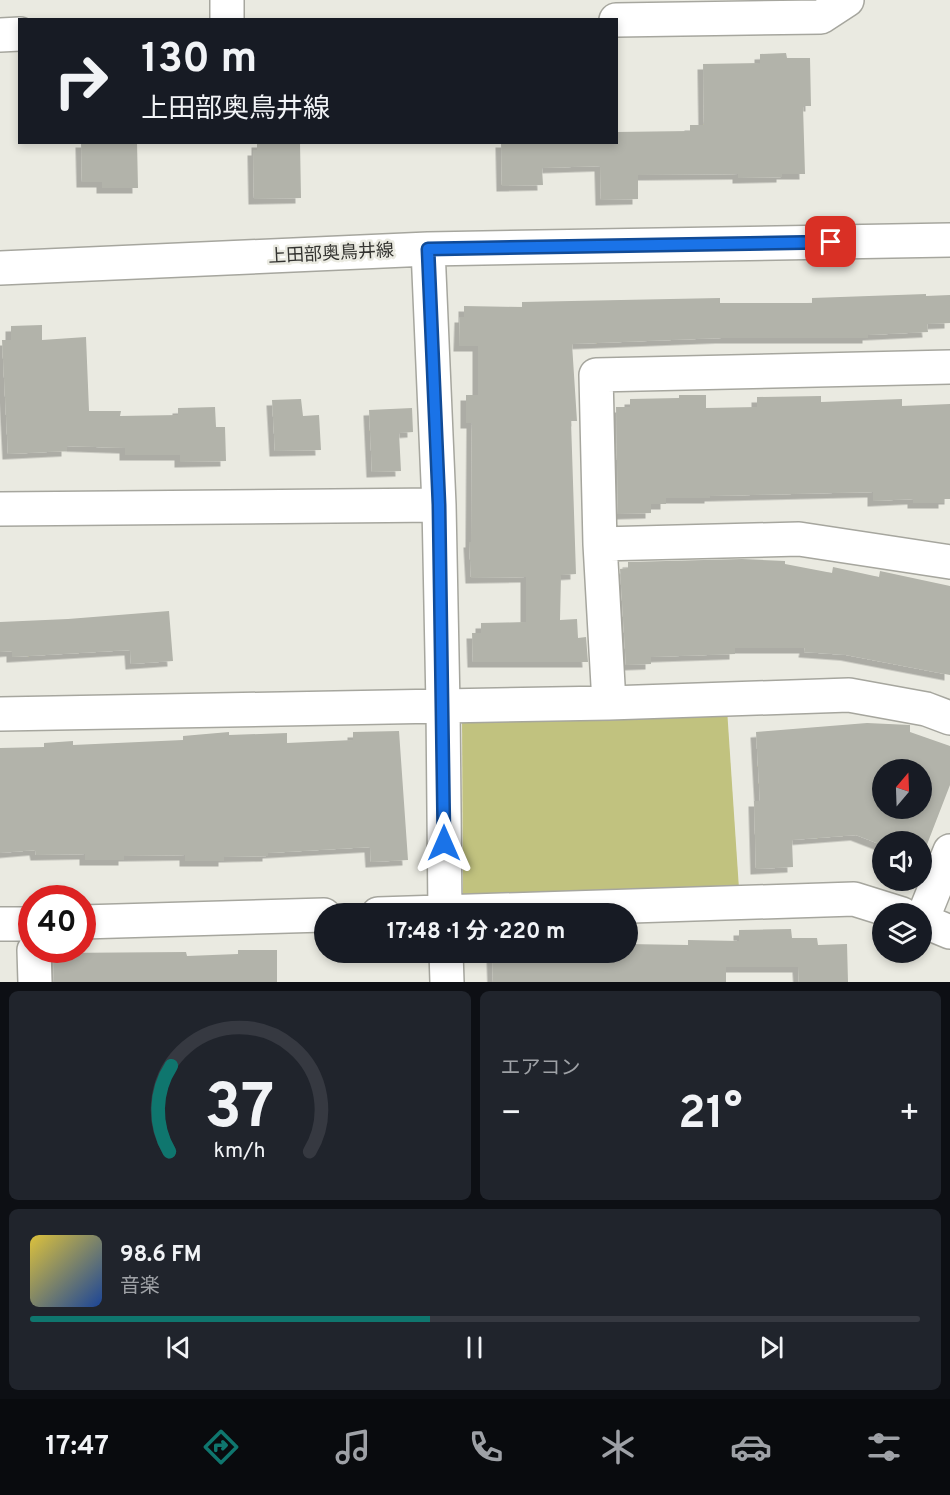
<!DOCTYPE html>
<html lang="ja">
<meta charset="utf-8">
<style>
body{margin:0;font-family:Overpass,"Noto Sans JP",sans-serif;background:#20242c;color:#f1f3f6;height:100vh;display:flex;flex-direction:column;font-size:22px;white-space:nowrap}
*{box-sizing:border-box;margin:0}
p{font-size:20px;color:#9ea1a6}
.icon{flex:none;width:33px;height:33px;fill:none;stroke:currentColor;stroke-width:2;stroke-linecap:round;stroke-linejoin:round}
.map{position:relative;height:982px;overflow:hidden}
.panel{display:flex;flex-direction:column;gap:9px;padding:9px;background:#0d0f14;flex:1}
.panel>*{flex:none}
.banner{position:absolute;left:18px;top:18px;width:600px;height:126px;border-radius:0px;box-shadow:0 3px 9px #0003;background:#171b24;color:#f1f3f6;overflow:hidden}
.needle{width:39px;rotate:19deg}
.controls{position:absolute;left:872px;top:759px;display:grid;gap:12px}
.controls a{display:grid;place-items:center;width:60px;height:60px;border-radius:50%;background:#171b24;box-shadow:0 3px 9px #0003;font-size:30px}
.speed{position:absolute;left:18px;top:885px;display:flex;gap:12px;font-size:30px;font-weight:700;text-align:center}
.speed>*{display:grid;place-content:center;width:78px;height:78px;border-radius:50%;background:#171b24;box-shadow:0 3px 9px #0003;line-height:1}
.speed .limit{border:9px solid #d22;background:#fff;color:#111}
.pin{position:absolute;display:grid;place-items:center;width:51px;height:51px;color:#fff;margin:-26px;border-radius:12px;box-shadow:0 3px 9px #0006}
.me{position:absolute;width:66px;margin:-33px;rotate:0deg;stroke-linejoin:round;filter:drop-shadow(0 0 4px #0008)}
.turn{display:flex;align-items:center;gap:21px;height:126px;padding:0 24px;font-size:27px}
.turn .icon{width:78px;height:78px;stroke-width:2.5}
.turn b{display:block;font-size:42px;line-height:51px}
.big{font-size:45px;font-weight:700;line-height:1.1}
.panel .widget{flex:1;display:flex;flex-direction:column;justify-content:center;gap:9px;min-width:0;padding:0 21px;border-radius:9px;background:#20242c}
.panel .dial{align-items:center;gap:0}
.dial svg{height:156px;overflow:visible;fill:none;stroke:#363941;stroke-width:7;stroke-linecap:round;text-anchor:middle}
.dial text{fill:#f1f3f6;stroke:none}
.song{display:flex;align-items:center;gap:18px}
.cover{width:72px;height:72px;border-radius:9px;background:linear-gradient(135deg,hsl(50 70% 55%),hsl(220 70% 35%))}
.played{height:6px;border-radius:3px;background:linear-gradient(90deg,#0f766e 45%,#363941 45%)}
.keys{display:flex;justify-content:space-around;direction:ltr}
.heat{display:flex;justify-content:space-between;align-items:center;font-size:33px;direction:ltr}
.panel .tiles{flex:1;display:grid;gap:9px;grid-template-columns:1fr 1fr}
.widget:last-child{grid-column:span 2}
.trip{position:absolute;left:314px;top:903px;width:324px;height:60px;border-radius:30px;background:#171b24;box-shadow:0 3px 9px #0003;font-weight:700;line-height:60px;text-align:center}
.menu{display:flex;height:96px;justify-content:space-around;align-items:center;background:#090b0e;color:#9ea1a6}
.menu .icon{width:42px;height:42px}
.menu .selected{color:#0f766e}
.menu b{font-size:27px;color:#f1f3f6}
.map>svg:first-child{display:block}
.green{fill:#c1c27f}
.building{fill:#b2b3aa;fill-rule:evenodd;filter:url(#shadow)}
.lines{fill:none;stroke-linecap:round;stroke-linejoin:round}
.minor-casing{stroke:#a6a69e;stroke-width:36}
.minor{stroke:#fff;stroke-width:33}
.route-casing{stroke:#114b97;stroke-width:15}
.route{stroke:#1a73e8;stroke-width:10}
.labels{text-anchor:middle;stroke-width:5;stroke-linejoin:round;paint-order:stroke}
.street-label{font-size:18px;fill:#343431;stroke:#eaeae1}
</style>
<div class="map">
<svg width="950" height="982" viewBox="0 0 950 982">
<defs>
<filter id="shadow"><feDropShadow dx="-5.5" dy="5.5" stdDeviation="0" flood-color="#0004"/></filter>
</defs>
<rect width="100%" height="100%" fill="#eaeae1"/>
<!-- green -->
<path class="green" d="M727,709l12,180 -276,6 -1,-179z"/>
<!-- building -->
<path class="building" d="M786,53l1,5h23l1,48h-8l2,68h-23v3l-44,1v-4l-100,1v24l-37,1 -1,-34 -58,2 1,17 -41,1 -1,-44h115v-10l74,-1v-6h14l-1,-61 57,-1v-9z
M81,142h56l1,46h-36v-6h-20z
M257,142h43l1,56 -47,1 -1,-49h4z
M926,294v2l24,-1v28l-23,1 1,8 -60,3v3h-147l-149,6 5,77h-6l5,153 -15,1 -1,45 17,-1 1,19 8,-1 2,25h-115l-1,-29h9v-10l45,-1v-45l-55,1 -2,-36h2l1,-119h-6v-28h12v-49h-19l1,-29h4v-11l58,1v-5l198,-4v5h92v-5z
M42,325v15l44,-3 3,74h32l-1,5 58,-1v-7l37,-1 1,20h9l1,34 -46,1v-7h-55v-7l-58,-2v5l-59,3 -6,-114h9v-14z
M679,395h27v13l51,-1v-10l64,-1v6l81,-3v7l48,-2v95h-6v4h-31v-4l-40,2v-9l-163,4v2h-44v6h-15v9l-33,1 -2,-107h14v-8l49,-1z
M301,399l2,17 16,-1 2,35 -46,1 -3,-51z
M412,408l1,24 -14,1 2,38 -29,1 -3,-62z
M742,559l43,2v3l47,9 1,-6 46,10 1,-6 70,15v89l-104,-20 -42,-3 1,-4h-70v6l-84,3v7l-25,1 -6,-96 8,-1v-6z
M169,611l4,50 -42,3 -1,-14 -118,7v-6l-12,1v-30l68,-3z
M867,723l43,2v7l40,14v39l-29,75v-18h-39v3l-26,-10 -64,5 1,27 -37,2 -2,-68h6l-4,-69zM882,770h39v38h-39z
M399,731l9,129 -37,2 -1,-15 -102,6v3l-44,1v4h-39v-6l-61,1v4h-39v-6l-49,1 -1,-5 -35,3v-105l44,-1v-4l29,-2v4l110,-5v-4l46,-4v3l58,-2v10l66,-3v-8z
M791,929l1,9h25l1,7 29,-1 1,38h-49l-1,-15h-72v15h-233l-1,-30h135v-8l61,1v-5l51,1v-11z
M238,950h39v32h-223l-1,-29 133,-1 1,4 51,-2z"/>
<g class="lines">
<defs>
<path id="minor" d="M227,0v20
M616,20l205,-3 26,-17
M0,35l20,-1
M428,249l11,256 4,201 2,208
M0,268l428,-19 522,-9
M0,509l439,-4
M600,544l199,-5 151,23
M609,703l-9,-159 -4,-169 354,-8
M0,714l609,-11 240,-8 77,14 24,9
M378,914l476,-15 48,15
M921,920l29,12
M922,920l28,-69
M82,922l242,-7
M0,924h32
M34,950l1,32
M446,952l1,30"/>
</defs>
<!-- minor casing -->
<use href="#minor" class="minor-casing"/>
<!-- minor -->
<use href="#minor" class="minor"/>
</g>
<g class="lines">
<defs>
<path id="route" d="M444,843l-5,-338 -11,-256 403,-7"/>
</defs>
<!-- route casing -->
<use href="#route" class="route-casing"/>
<!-- route -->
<use href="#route" class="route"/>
</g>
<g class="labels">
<!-- street labels -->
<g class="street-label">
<text transform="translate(331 253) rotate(-3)" y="6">上田部奥鳥井線</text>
</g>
</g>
</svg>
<div class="controls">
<a><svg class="needle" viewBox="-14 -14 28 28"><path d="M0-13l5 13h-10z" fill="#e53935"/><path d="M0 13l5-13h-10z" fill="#9ea1a6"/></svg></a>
<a><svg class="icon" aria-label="sound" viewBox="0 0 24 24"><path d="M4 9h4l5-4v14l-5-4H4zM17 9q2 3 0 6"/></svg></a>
<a><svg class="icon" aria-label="layers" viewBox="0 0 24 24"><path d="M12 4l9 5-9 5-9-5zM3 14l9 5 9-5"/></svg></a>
</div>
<div class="speed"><div class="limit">40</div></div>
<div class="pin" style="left:831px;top:242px;background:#d93025"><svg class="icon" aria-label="arrive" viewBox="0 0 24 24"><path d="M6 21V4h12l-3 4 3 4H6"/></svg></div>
<svg class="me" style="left:444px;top:843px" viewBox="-20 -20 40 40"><path d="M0-17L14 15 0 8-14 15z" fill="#1a73e8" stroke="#fff" stroke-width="4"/></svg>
<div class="trip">17:48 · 1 分 · 220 m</div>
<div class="banner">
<div class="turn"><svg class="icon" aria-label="right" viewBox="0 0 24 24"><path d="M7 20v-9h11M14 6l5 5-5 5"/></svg><div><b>130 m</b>上田部奥鳥井線</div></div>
</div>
</div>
<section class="panel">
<div class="tiles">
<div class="widget dial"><svg viewBox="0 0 100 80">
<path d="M14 69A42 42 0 1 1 86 69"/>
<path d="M14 69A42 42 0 0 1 15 25" stroke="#0f766e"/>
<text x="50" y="56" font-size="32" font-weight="700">37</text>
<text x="50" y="72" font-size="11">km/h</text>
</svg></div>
<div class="widget"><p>エアコン</p>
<div class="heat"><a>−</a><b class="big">21°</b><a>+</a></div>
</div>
<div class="widget">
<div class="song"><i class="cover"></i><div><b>98.6 FM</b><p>音楽</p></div></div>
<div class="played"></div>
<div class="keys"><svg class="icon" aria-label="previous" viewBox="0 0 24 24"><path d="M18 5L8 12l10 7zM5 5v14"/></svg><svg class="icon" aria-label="pause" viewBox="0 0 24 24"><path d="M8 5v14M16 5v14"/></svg><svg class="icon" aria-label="next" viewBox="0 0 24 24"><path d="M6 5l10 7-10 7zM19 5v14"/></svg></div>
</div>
</div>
</section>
<nav class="menu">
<b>17:47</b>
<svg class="icon selected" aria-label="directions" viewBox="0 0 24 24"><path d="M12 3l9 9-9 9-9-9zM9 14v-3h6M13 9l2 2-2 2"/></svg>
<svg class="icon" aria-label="music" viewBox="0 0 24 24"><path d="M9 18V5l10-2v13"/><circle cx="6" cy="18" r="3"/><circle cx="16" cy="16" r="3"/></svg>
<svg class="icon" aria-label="phone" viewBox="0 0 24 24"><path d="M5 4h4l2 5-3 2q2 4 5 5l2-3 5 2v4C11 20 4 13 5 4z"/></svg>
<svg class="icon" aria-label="climate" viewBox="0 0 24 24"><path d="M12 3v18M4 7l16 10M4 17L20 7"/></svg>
<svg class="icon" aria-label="car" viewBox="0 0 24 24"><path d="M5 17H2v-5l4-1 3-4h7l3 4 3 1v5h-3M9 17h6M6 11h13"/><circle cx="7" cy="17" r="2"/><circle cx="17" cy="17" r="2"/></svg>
<svg class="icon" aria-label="filters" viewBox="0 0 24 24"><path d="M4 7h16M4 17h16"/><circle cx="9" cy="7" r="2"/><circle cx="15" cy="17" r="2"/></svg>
</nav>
